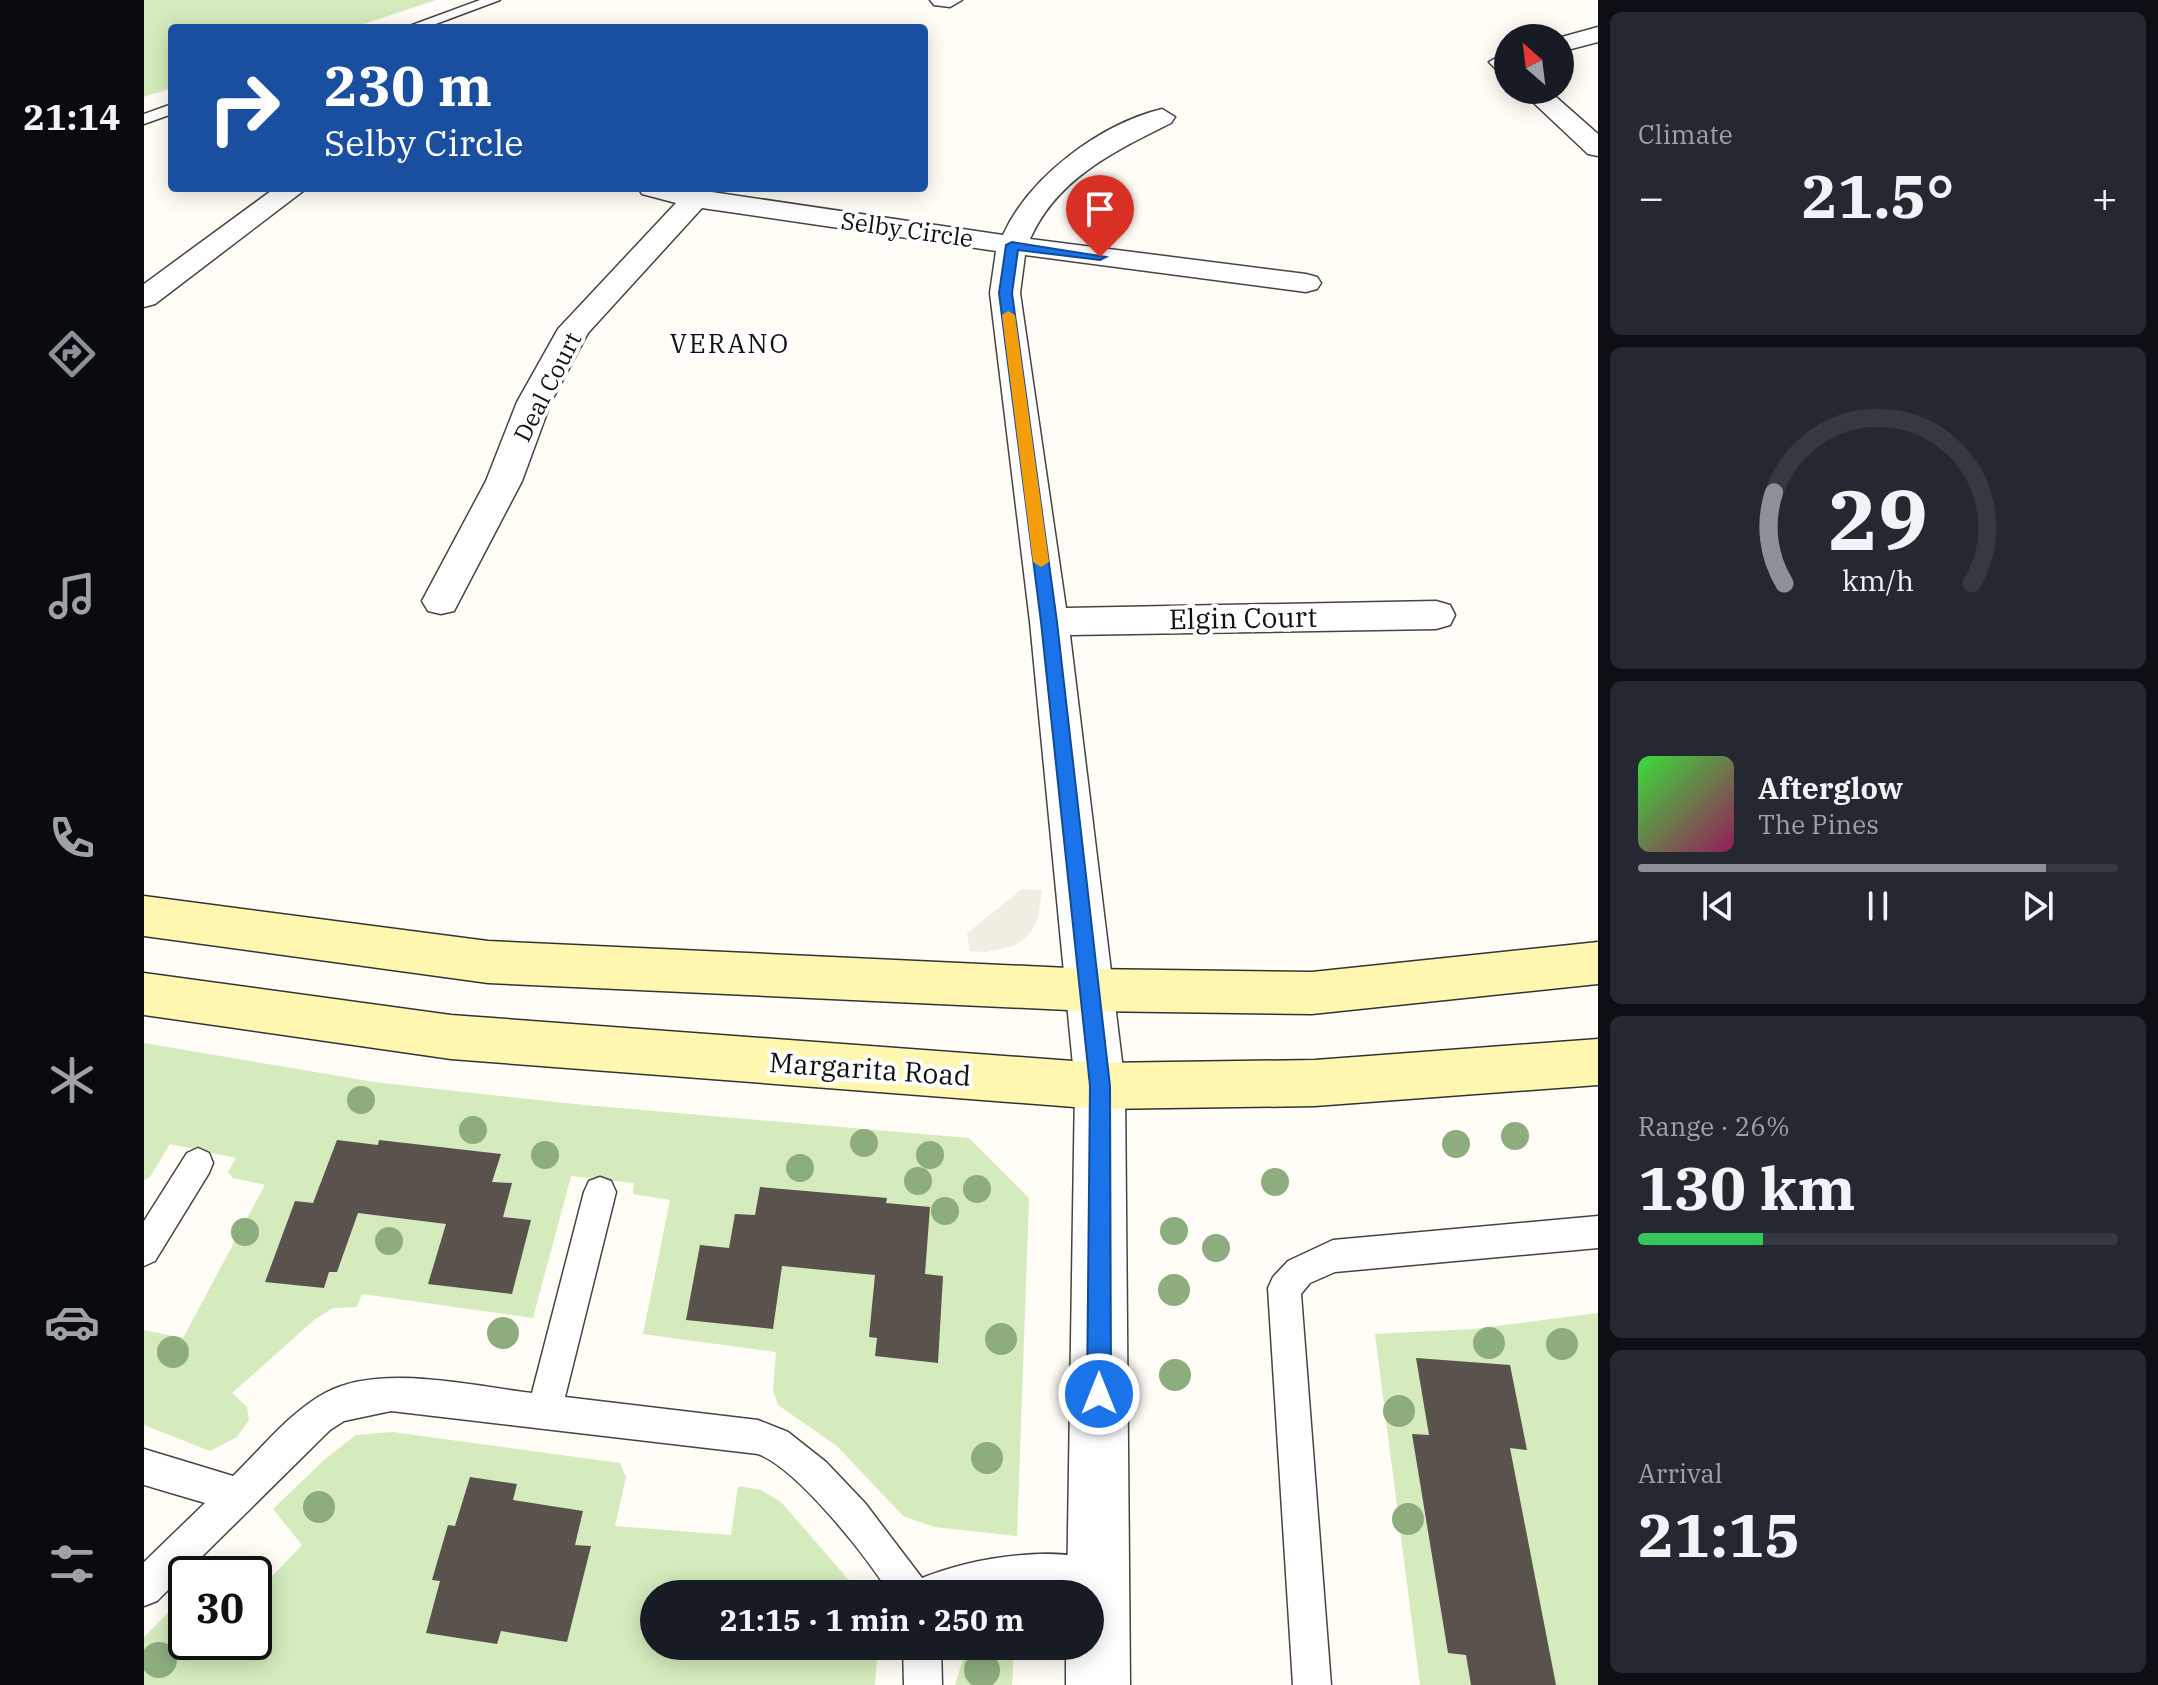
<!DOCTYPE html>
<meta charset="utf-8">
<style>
body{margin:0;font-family:"IBM Plex Serif",serif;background:#242831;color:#f1f3f6;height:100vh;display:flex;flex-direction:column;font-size:30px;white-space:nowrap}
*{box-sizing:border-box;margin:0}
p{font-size:26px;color:#9ea1a6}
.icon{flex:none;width:44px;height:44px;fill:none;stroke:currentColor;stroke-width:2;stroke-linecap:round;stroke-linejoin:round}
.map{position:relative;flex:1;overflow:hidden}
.side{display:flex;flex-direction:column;gap:12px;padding:12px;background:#0d0f14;width:560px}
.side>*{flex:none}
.hud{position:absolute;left:24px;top:24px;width:760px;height:168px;border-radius:8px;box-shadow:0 4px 20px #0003;background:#1a4fa0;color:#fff;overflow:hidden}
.needle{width:52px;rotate:332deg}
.buttons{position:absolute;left:1350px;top:24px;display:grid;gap:16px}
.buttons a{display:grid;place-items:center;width:80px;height:80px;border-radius:50%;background:#171b24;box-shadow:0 4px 20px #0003;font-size:40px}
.speed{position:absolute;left:24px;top:1556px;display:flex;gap:16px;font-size:40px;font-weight:700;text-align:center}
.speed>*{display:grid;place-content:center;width:104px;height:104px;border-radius:50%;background:#171b24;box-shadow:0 4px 20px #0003;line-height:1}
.speed .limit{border:4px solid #111;border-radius:12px;background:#fff;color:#111}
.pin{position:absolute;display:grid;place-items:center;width:68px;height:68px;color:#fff;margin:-82px -34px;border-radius:50% 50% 50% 0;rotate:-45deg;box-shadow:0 0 8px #0007}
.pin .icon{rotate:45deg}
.me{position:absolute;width:88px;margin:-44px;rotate:0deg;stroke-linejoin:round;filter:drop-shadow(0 0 6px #0008)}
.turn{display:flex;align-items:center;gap:28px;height:168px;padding:0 24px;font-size:36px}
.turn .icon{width:104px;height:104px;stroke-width:2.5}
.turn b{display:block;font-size:56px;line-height:68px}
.big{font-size:60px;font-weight:700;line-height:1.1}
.side .tile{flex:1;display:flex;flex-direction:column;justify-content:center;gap:12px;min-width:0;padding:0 28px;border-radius:12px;background:#242831}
.side .dial{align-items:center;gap:0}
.dial svg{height:208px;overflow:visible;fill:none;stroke:#363941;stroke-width:7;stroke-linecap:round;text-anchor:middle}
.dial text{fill:#f1f3f6;stroke:none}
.song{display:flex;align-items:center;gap:24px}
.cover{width:96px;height:96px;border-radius:12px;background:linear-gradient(135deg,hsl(120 70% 55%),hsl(330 70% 35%))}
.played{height:8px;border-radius:4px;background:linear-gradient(90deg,#8c9099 85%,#363941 85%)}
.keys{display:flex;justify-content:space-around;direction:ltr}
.heat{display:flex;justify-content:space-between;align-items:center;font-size:44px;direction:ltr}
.charge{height:12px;border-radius:6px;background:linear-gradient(90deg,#34c759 26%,#363941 0)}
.trip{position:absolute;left:496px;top:1580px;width:464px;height:80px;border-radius:40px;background:#171b24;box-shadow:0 4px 20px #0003;font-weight:700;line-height:80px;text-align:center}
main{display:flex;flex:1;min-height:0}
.tab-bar{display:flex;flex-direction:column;width:144px;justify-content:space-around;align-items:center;background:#090b0e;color:#9ea1a6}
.tab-bar .icon{width:56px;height:56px}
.tab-bar .current{color:#8c9099}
.tab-bar b{font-size:36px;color:#f1f3f6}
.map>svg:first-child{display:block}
.green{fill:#d5ebbd}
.plaza{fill:#f1ede2}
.building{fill:#5a524d}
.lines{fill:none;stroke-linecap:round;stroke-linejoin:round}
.lane-casing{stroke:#444;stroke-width:3}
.street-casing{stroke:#444;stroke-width:3}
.secondary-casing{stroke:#333;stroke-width:3}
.lane{fill:#fff;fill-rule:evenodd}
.street{fill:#fff;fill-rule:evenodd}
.secondary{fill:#fff6b0;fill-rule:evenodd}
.tree{fill:#8dad7f}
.route{fill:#1a73e8;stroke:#114b97;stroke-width:2}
.slow{fill:#f59e0b}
.labels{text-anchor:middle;stroke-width:8;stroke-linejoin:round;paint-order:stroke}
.far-street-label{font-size:24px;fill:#111;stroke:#fff}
.far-neighbourhood-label{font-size:26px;letter-spacing:2px;fill:#111;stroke:#fff}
.street-label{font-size:28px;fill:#111;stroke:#fff}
</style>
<main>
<nav class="tab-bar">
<b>21:14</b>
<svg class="icon current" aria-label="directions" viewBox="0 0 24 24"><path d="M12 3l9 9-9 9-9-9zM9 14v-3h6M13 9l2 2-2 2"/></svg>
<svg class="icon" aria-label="music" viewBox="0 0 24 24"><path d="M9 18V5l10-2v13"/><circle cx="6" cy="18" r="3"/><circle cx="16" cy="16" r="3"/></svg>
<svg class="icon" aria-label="phone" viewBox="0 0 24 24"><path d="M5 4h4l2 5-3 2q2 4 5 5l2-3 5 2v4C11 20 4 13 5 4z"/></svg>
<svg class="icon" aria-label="climate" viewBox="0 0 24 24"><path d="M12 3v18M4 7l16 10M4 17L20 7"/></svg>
<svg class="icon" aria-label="car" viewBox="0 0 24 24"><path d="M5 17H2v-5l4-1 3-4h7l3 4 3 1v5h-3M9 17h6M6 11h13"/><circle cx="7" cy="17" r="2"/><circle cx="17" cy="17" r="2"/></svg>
<svg class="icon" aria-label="filters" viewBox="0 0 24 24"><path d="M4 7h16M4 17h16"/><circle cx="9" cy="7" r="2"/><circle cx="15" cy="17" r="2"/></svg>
</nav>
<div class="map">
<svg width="1454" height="1685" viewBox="0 0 1454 1685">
<rect width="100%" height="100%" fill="#fffdf5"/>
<!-- green -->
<path class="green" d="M0,0h292l-84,28h-180v60l-28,9z
M0,1043l230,39 210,23 385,33 60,60 -12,338 -83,-9 -31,-11 -66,-70 -59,-41 -5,-15 3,-38 -133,-18 27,-134 -37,-6 1,-11 -63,-7 -38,142 -171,-24 -5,13 -24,1 -19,12 -82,73 15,14 2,13 -12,17 -27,14 -66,-26v-95l39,8 82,-153 -32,-7 -5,-6 8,-14 -66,-14 -20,33 -6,3z
M1454,1313v372h-178l-45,-351 98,-5z
M248,1432l228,31 6,14 -11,49 116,9 7,-49 23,4 20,12 80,92h-207v52h224l-3,39h-731v-48l42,-42v47h68v-47l48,-50 -29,-36 51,-49 32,-25z
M823,1646h47l-2,39h-57z"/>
<!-- plaza -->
<path class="plaza" d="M878,889l20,1 -4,27 -9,18 -15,11 -29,6 -15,-1 -3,-18z"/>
<!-- building -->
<path class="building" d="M193,1140l41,5 1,-5 122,14 -9,28 20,1 -9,34 28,3 -19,74 -84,-10 18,-60 -88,-11 -21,59h-8l-5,16 -59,-6 30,-81 18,2z
M616,1187l127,11 -1,5 44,4 -5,67 18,2 -5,87 -63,-7 2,-18 -8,-1 6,-62 -93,-9 -9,63 -87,-9 14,-75 29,3 6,-34 20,1z
M1272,1358l94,7 17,85 -17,-2 46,237h-85l-5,-30 -18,-2 -36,-219 17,1z
M326,1477l47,7 -4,16 70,11 -8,34 16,1 -24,96 -66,-11 -4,13 -71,-11 14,-52 -8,-1 16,-55 7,1z"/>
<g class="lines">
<defs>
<path id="lane" d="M336,0h20l-75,28h-21z
M28,104v10l-28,10v-10z
M54,1148l11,5 4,10 -4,10 -54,88 -11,5v-45l43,-68z
M456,1177l11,4 5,11 -51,205 193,23 30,12 38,30 39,41 57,75c52,-21 137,-35 190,-13l5,13 -5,13c-26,11 -56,-2 -85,-1 -45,3 -91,4 -137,4 -23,-37 -92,-125 -132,-140l-367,-43 -47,10 -14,9 -173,171 -13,5v-44l61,-59 -61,-18v-36l89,27c28,-27 57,-64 92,-83 55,-30 147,-7 207,0l52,-201 5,-11z
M1454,1216v32l-263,24 -25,11 -9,11 30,391h-38l-25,-397 5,-11 15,-16 45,-21z
M759,1646h38l1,39h-38z"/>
<path id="street" d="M786,0h32l-12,7 -16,-2z
M1454,27v15l-38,10 -2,-14z
M1357,55l7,1v18l-9,-2 -10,-10z
M1376,90h28l50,44v22l-10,-2z
M1018,109l13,8 -4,6c-56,28 -114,55 -141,116l276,35 11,3 4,6 -4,6 -11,3 -281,-37 -5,38 46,315 370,-7 14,4 5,10 -5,10 -14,4 -366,6 55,451 5,599h-64v-39h24v-52h-23l8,-508 -45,-464 -40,-329 6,-42 -294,-43 -114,125 -37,69 -29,79 -68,130 -13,3 -13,-3 -6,-10 64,-120 31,-79 41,-73 118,-126 -34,-9 -4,-6h47l318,47c26,-58 97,-111 159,-126z
M131,188h32l-152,116 -11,3v-23z"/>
<path id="secondary" d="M0,896l344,45 601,28 223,3 286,-30v42l-286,30 -223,-3 -601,-28 -344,-47z
M0,973l307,42 649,48 215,-3 283,-21v46l-283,21 -215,3 -649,-50 -307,-44z"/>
</defs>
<!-- lane casing -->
<use href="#lane" class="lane-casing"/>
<!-- street casing -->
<use href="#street" class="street-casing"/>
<!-- secondary casing -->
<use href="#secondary" class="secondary-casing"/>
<!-- lane -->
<use href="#lane" class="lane"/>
<!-- street -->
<use href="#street" class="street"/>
<!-- secondary -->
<use href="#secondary" class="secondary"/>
</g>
<!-- trees -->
<g class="tree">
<circle cx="217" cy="1100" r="14"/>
<circle cx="329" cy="1130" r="14"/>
<circle cx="1371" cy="1136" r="14"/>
<circle cx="720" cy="1143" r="14"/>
<circle cx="1312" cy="1144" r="14"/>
<circle cx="401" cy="1155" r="14"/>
<circle cx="786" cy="1155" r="14"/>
<circle cx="656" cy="1168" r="14"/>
<circle cx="774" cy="1181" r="14"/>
<circle cx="1131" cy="1182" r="14"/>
<circle cx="833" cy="1189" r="14"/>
<circle cx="801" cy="1211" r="14"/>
<circle cx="1030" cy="1231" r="14"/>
<circle cx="101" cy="1232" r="14"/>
<circle cx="245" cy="1241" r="14"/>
<circle cx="1072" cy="1248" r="14"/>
<circle cx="1030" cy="1290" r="16"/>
<circle cx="359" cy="1333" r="16"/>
<circle cx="857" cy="1339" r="16"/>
<circle cx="1345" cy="1343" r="16"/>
<circle cx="1418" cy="1344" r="16"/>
<circle cx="29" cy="1352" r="16"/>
<circle cx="1031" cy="1375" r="16"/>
<circle cx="1255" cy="1411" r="16"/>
<circle cx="843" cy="1458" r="16"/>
<circle cx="175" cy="1507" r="16"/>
<circle cx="1264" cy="1519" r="16"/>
<circle cx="15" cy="1660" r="18"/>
<circle cx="838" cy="1670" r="18"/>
</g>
<!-- route -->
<path class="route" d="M868,242l94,15 -6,3 -82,-10 -6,43 45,329 53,464 1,308 -4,9 -8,3 -8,-3 -4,-9 3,-308 -49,-464 -42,-329 7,-48z"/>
<!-- slow -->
<path class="slow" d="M864,311l7,4 34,247 -8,5 -8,-5 -31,-247z"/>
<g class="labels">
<!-- far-street labels -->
<g class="far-street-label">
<text transform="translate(763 230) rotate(8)" y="8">Selby Circle</text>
<text transform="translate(404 387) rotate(-63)" y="8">Deal Court</text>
</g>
<!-- far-neighbourhood labels -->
<g class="far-neighbourhood-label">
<text x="586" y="353">VERANO</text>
</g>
<!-- street labels -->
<g class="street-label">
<text transform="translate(1099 618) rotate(-1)" y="10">Elgin Court</text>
<text transform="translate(726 1069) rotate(4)" y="10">Margarita Road</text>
</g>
</g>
</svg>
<div class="buttons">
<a><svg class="needle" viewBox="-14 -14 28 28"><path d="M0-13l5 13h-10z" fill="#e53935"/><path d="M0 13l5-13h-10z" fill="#9ea1a6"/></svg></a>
</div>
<div class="speed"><div class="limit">30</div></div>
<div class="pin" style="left:956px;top:257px;background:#d93025"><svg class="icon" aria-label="arrive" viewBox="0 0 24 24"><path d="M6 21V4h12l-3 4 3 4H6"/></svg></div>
<svg class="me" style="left:955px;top:1394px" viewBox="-20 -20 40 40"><circle r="17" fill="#1a73e8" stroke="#fff" stroke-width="3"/><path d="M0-11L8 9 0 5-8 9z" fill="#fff"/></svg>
<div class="trip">21:15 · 1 min · 250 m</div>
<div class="hud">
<div class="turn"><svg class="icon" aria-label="right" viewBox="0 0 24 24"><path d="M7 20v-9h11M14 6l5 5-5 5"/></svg><div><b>230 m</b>Selby Circle</div></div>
</div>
</div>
<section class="side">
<div class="tile"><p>Climate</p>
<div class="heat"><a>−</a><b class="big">21.5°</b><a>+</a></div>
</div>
<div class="tile dial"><svg viewBox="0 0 100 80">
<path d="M14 69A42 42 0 1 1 86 69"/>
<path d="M14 69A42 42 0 0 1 10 34" stroke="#8c9099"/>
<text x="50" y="56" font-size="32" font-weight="700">29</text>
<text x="50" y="72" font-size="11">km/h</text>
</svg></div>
<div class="tile">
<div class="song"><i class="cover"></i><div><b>Afterglow</b><p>The Pines</p></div></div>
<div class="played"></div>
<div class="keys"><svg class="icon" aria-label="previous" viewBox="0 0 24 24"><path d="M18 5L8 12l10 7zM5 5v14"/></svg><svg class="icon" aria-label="pause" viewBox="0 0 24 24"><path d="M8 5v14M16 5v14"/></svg><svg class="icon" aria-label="next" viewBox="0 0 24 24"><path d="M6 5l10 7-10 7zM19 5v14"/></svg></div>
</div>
<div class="tile"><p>Range · 26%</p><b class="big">130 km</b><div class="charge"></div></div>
<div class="tile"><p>Arrival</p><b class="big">21:15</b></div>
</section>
</main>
